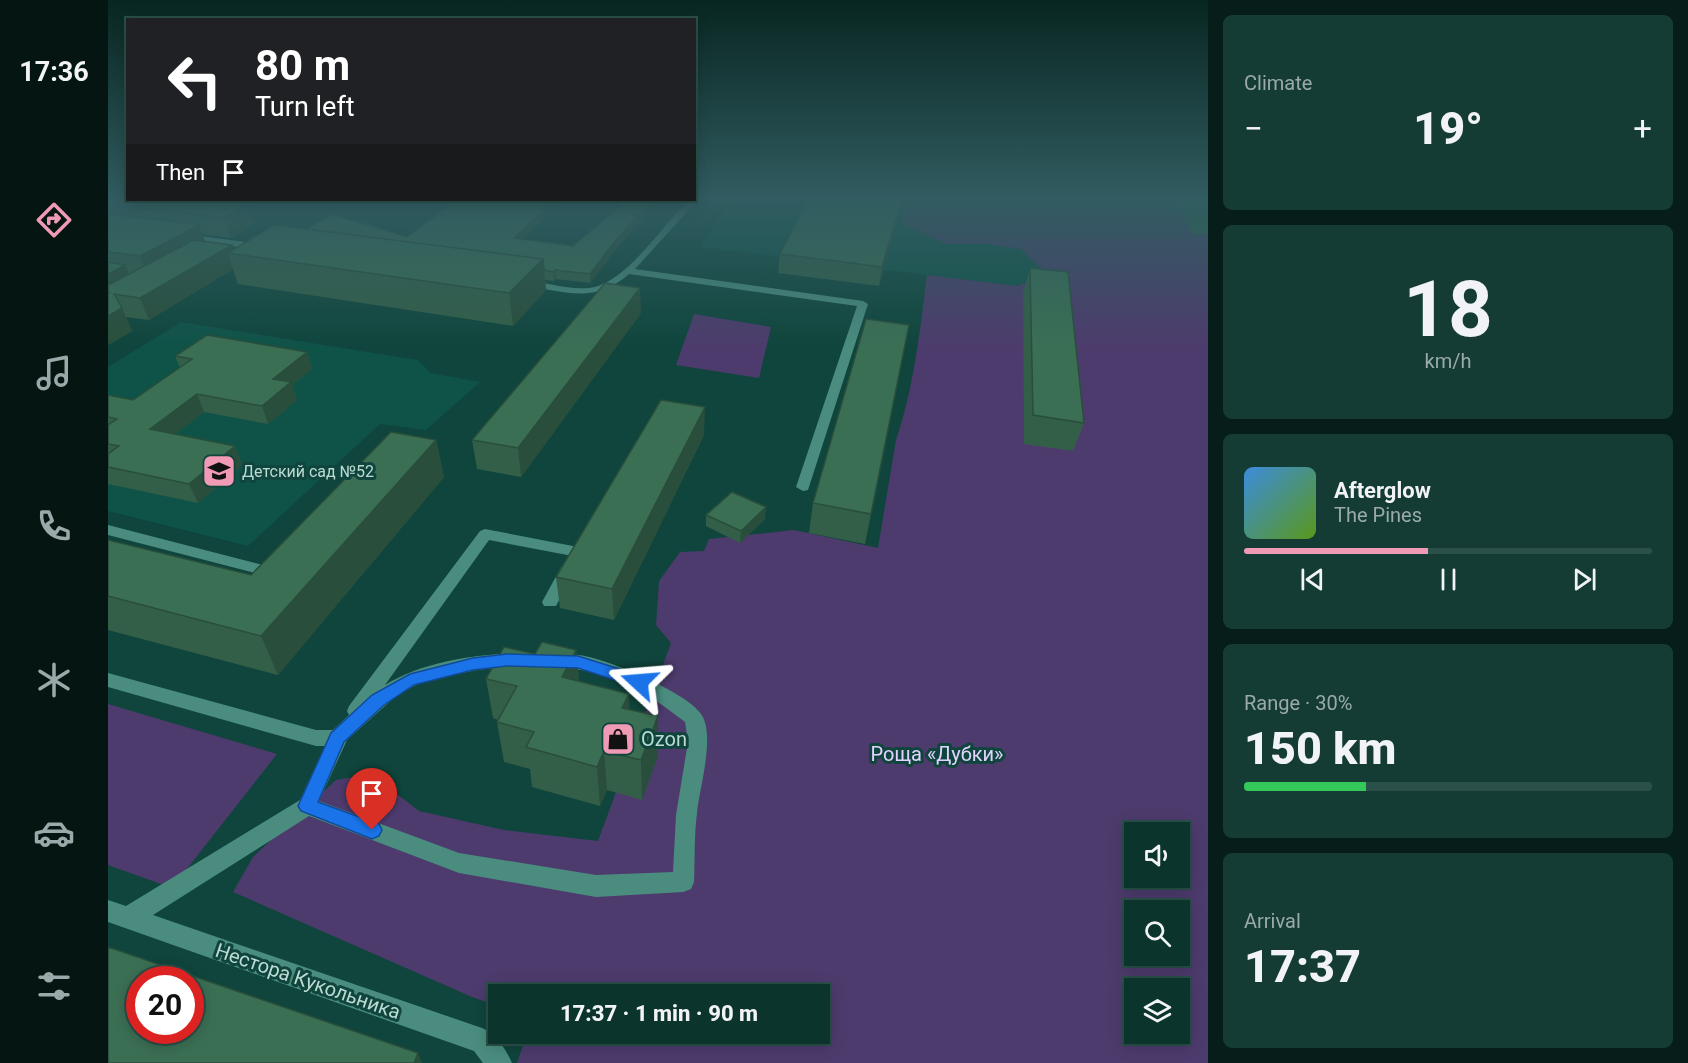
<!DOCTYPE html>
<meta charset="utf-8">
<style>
body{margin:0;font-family:Roboto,sans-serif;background:#143c35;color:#f1f3f6;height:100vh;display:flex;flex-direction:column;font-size:22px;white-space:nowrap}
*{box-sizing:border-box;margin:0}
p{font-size:20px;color:#9aaaaa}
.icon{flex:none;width:33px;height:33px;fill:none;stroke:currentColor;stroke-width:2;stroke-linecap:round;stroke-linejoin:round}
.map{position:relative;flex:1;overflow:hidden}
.side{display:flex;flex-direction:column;gap:15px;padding:15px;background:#061d19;width:480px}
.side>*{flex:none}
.guide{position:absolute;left:18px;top:18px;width:570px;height:183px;border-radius:0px;box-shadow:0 3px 15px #0003,0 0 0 2px #2b4f49;background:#202124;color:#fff;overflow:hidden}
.buttons{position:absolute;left:1016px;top:822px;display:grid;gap:12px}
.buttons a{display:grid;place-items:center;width:66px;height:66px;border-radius:0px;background:#0b342d;box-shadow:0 3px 15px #0003,0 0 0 2px #2b4f49;font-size:30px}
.speed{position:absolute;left:18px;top:966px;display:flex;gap:12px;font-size:30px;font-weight:700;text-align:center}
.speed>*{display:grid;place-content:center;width:78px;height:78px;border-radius:50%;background:#0b342d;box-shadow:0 3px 15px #0003,0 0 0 2px #2b4f49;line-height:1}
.speed .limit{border:9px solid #d22;background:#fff;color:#111}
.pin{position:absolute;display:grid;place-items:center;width:51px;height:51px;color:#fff;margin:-62px -26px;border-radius:50% 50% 50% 0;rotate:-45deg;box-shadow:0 0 6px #0007}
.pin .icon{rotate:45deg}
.me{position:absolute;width:66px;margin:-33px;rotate:289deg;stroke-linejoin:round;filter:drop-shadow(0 0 4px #0008)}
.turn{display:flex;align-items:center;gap:21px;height:126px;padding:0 30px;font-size:27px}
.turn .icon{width:78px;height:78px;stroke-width:2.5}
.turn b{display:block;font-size:42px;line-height:51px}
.then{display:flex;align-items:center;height:57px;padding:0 30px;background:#0003;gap:12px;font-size:22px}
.big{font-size:45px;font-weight:800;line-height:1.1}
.side .tile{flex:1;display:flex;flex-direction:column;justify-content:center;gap:9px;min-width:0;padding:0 21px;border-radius:9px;background:#143c35}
.side .dial{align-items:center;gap:0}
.dial b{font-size:78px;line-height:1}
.song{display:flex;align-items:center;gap:18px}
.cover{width:72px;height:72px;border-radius:9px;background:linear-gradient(135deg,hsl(210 70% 55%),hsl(90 70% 35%))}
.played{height:6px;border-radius:3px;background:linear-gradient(90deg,#f09ab5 45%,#2b4f49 45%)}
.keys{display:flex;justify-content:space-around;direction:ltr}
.heat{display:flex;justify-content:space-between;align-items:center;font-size:33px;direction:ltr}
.charge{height:9px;border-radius:4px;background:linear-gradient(90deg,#34c759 30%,#2b4f49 0)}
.trip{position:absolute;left:380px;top:984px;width:342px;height:60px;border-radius:0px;background:#0b342d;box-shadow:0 3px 15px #0003,0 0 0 2px #2b4f49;font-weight:800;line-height:60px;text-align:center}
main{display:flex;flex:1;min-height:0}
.tabs{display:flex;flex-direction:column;width:108px;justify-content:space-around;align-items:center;background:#041512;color:#9aaaaa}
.tabs .icon{width:42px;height:42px}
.tabs .on{color:#f09ab5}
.tabs b{font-size:27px;color:#f1f3f6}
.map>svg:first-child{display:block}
.built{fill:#0f5248}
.green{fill:#4d3b6d;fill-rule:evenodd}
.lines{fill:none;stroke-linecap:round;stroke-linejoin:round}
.minor{fill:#4a8d7f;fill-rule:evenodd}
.wall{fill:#335f48}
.shaded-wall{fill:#294e3b}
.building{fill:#3b6f54;stroke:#294e3b;stroke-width:1.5;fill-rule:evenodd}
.route{fill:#1a73e8;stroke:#114b97;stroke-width:1.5}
.labels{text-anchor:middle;stroke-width:6;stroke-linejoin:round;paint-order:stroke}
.poi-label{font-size:16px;fill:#bbdbd4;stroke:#0f453c;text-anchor:start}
.near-poi-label{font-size:20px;fill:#bbdbd4;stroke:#0f453c;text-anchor:start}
.near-park-label{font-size:20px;fill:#e0d3fd;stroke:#0f453c}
.near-street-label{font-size:20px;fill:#bbdbd4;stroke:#0f453c}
</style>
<main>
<nav class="tabs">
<b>17:36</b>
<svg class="icon on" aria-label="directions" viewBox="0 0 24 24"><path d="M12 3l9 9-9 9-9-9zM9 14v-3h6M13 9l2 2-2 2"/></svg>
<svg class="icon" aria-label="music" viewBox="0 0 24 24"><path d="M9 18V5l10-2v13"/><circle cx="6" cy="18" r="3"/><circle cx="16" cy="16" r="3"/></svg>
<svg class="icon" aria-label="phone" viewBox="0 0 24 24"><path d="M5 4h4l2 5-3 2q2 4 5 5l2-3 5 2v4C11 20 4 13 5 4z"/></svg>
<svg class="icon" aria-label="climate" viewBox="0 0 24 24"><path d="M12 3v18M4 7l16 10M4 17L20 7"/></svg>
<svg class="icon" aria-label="car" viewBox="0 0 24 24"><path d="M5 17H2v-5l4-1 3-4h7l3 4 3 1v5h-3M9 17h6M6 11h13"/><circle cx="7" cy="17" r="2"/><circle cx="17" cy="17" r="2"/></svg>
<svg class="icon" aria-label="filters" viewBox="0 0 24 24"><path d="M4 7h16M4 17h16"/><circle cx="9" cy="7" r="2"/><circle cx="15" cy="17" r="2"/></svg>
</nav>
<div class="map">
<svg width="1100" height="1063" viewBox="0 0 1100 1063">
<rect width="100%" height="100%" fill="#0f453c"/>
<!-- built -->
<path class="built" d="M623,200h219l141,46 -73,40 -318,-39z
M73,322l237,38 13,13 49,9 -54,48 -46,-6 -132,122 -140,-35v-144z"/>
<!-- green -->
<path class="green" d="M795,200h305v863h-691l10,-29h292v-40h-321v12l-26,-9 -239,-105 20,-35 83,-77 35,-6 48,37 85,19 94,11 73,-198 -15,-18 3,-44 21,-29 24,-1 5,-12 85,-9 84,18 18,-108c18,-52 24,-110 31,-165l91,11 26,-14 -23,-23 -33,-5h-42l-45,-21 9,-22zM1026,832h45v46h-45zM1026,910h45v46h-45zM1026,988h45v46h-45z
M586,314l77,13 -12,51 -83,-13z
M0,704l169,50 -105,134 -64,-23z"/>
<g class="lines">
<!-- minor -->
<path class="minor" d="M581,200h9l-63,69 228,32 5,3 -60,186 -5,1 -7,-4 61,-181 -228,-32c-36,31 -62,17 -105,12l-5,-3 5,-3c21,2 44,10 65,8 37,-4 74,-64 100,-88z
M77,234l75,10 5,3 -5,3 -78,-11 -2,-2z
M0,525l155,40 6,1 2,4 -2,4 -6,1 -155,-40z
M377,529l93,18 8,5 -8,5 -89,-17 -104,145c38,-23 87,-30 131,-32l6,2 3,5 -3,5 -45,5 -44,9 -17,6 -20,11 -49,44 -28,61 140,52 137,22 77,-3 3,-57 12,-73 -3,-20c-27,-21 -57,-42 -91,-50 -14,-3 -29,-2 -42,-6l-3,-5 3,-5c22,-7 54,5 75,14 19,7 63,28 74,44 15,21 -2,75 -4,99 -3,23 -2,46 -3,69l-3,7 -8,3 -87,5 -137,-24 -150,-57 -156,99 329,113c14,6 24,21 30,35h-29l-9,-12 -366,-129v-22l18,6 174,-106 25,-54h-9l-208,-59v-14l208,57h17l16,-15 -2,-4 2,-5 131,-175z
M459,566l6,1 2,4 -17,31 -2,4h-12l-2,-4 17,-31 2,-4z"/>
</g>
<!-- wall -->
<path class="wall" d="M0,200h122l-4,2 22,2 6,20 -23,14 -29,-4 3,7 28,9 74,-21 100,8 50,-37h106l-40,39 50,7 45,-39v-7h42l-45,50 -25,33 -34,-4 -2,2 -9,-1 1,10 -33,36 -275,-42 -5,-15 -84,51 -23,-3 6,14 -24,14z
M700,200h95l-24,86 -101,-13 2,-19z
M1069,200h31v35l-16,-1z
M922,268l54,155 -11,28 -49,-7 -1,-151z
M533,313l-120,164 -44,-8 -5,-29z
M801,325l-44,219 -56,-11 4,-30z
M199,352l5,17 -20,16 5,15 -29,24 -64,-12 -29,22 60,12 7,19 -44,38 -90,-19v-89l25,5 47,-32 -5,-12z
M596,435l-90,185 -54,-12 -4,-31z
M328,440l8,37 -166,198 -170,-45v-90l143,35z
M598,515l59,4 -25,24 -34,-17z
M468,650l3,31 51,28 28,47 -16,44 -35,-10 -7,16 -68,-19 -2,-18 -26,-7 -7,-40 1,-2 -5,-2 -7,-39 49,-25z"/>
<!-- shaded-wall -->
<path class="shaded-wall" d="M82,200h40l-30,15z
M446,200h9l-48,47 -1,-9z
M544,200h8l-45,50 -25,33v-9l25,-33z
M794,200h1l-1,4 -23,82 3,-19z
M140,204l6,20 -23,14 -7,-20z
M91,225l7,20 -57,33 -9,-22z
M124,245l3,9 -7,-1 5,16 -84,51 -9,-22z
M435,259l3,31 -33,36 -4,-33z
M17,265l8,21 -19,8 -6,-1v-19z
M447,270l1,9 -2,2v-9z
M532,288l1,25 -120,164 -3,-29z
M14,308l10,23 -24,14v-29z
M199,352l5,17 -20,16 5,15 -29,24 -6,-18 11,-27z
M89,394l7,18 -46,35 -8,-18z
M597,407l-1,28 -90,185 -2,-31z
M328,440l8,37 -166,198 -17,-39z
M127,446l7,19 -44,38 -9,-19z
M658,507l-1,12 -25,24 1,-12z
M468,650l4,40 -18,-13z
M521,694l1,39 -8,-25z
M550,716v40l-16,44 -1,-40z
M496,751l3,39 -7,16 -3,-39z
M310,1053l4,10h-8z"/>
<!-- building -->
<path class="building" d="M3,200h97l40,4 -24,14 -116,-15v-2z
M349,200h97l-40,38 59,8 53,-45 -8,-1h34l-37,41 -25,33 -35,-4 -1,2 -10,-2 -1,-11 -236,-30 25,-15 75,23z
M700,200h94l-20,67 -102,-13z
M1090,200h10v8h-6z
M0,213l91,12 -59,31 -32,-4z
M166,225l269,34 -34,34 -281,-40z
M86,240l38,5 -92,53 -26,-4 8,14 -14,8v-22l1,-1h-1v-8z
M0,262l17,3 -17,9z
M922,268l38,4 16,151 -51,-8z
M497,283l35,5 -122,160 -46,-8z
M758,319l43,6 -38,189 -58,-11z
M99,335l100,17 -34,27 18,3 -29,24 -65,-12 -47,35 85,17 -46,38 -81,-17v-13l11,-8 -11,-2v-19l9,-6 -9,-2v-22l25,5 59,-41 -17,-3z
M553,400l44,7 -93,182 -56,-12z
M283,432l45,8 -175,196 -153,-40v-56l143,35z
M624,492l34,15 -25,24 -35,-16z
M434,642l34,8 -14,27 67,17 -7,14 36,8 -17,44 -37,-9 -7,16 -71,-20 8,-15 -37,-10 20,-36 -31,-7 18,-32 31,7z
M0,947l310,106 -4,10h-306zM32,980h50v50h-50z"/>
<!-- sky -->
<linearGradient id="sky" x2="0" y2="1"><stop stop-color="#082621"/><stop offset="0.57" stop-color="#315c61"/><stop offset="1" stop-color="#315c61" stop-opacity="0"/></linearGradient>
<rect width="1100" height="349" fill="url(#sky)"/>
<!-- route -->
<path class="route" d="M399,654l71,2 67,21 3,5 -3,4 -6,2 -61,-20 -71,-2 -34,4 -59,15 -30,20 -40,37 -26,60 61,22 3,6 -3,6 -7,3 -71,-28 -3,-5 33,-73 41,-38 38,-21 63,-16z"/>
<!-- icons -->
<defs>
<symbol id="school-square" viewBox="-11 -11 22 22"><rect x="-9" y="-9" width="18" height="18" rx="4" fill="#f09ab5" stroke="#0f453c"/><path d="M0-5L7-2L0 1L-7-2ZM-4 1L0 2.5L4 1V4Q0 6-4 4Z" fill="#111"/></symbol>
<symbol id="shop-square" viewBox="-11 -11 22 22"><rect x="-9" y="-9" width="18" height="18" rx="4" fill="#f09ab5" stroke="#0f453c"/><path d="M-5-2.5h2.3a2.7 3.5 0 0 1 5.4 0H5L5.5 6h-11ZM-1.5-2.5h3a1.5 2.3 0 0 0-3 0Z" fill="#111"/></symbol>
</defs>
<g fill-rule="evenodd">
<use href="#school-square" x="92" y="452" width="38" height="38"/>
<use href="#shop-square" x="491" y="720" width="38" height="38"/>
</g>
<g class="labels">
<!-- poi labels -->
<g class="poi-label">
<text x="134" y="477">Детский сад №52</text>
</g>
<!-- near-poi labels -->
<g class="near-poi-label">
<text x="533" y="746">Ozon</text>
</g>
<!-- near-park labels -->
<g class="near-park-label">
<text x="829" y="761">Роща «Дубки»</text>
</g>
<!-- near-street labels -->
<g class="near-street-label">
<text transform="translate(200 981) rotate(19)" y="7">Нестора Кукольника</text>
</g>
</g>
</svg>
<div class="buttons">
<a><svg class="icon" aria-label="sound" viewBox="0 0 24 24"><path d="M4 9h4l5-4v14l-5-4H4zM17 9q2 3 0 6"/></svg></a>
<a><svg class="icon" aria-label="search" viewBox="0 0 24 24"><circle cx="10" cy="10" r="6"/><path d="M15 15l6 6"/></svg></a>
<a><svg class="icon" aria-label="layers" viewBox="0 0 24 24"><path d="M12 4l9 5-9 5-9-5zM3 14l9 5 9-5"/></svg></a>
</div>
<div class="speed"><div class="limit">20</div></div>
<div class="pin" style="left:264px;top:830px;background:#d93025"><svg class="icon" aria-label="arrive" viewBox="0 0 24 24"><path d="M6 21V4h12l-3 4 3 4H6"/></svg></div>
<svg class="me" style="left:531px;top:682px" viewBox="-20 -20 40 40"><path d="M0-17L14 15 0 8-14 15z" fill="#1a73e8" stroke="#fff" stroke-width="4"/></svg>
<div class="trip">17:37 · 1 min · 90 m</div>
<div class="guide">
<div class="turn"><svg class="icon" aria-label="left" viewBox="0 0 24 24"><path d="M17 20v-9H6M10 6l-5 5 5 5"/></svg><div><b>80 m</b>Turn left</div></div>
<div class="then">Then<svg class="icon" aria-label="arrive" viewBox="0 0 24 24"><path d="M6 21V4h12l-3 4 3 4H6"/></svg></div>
</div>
</div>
<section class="side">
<div class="tile"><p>Climate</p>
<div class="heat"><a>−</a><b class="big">19°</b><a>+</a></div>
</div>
<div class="tile dial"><b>18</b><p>km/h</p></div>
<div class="tile">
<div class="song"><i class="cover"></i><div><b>Afterglow</b><p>The Pines</p></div></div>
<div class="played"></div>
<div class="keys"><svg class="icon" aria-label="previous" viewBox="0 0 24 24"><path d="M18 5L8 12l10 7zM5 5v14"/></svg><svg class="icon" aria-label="pause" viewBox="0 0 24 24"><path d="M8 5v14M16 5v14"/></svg><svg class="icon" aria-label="next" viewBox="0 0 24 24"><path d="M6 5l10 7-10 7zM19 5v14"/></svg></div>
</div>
<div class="tile"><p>Range · 30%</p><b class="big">150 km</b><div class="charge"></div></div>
<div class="tile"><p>Arrival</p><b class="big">17:37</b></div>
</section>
</main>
